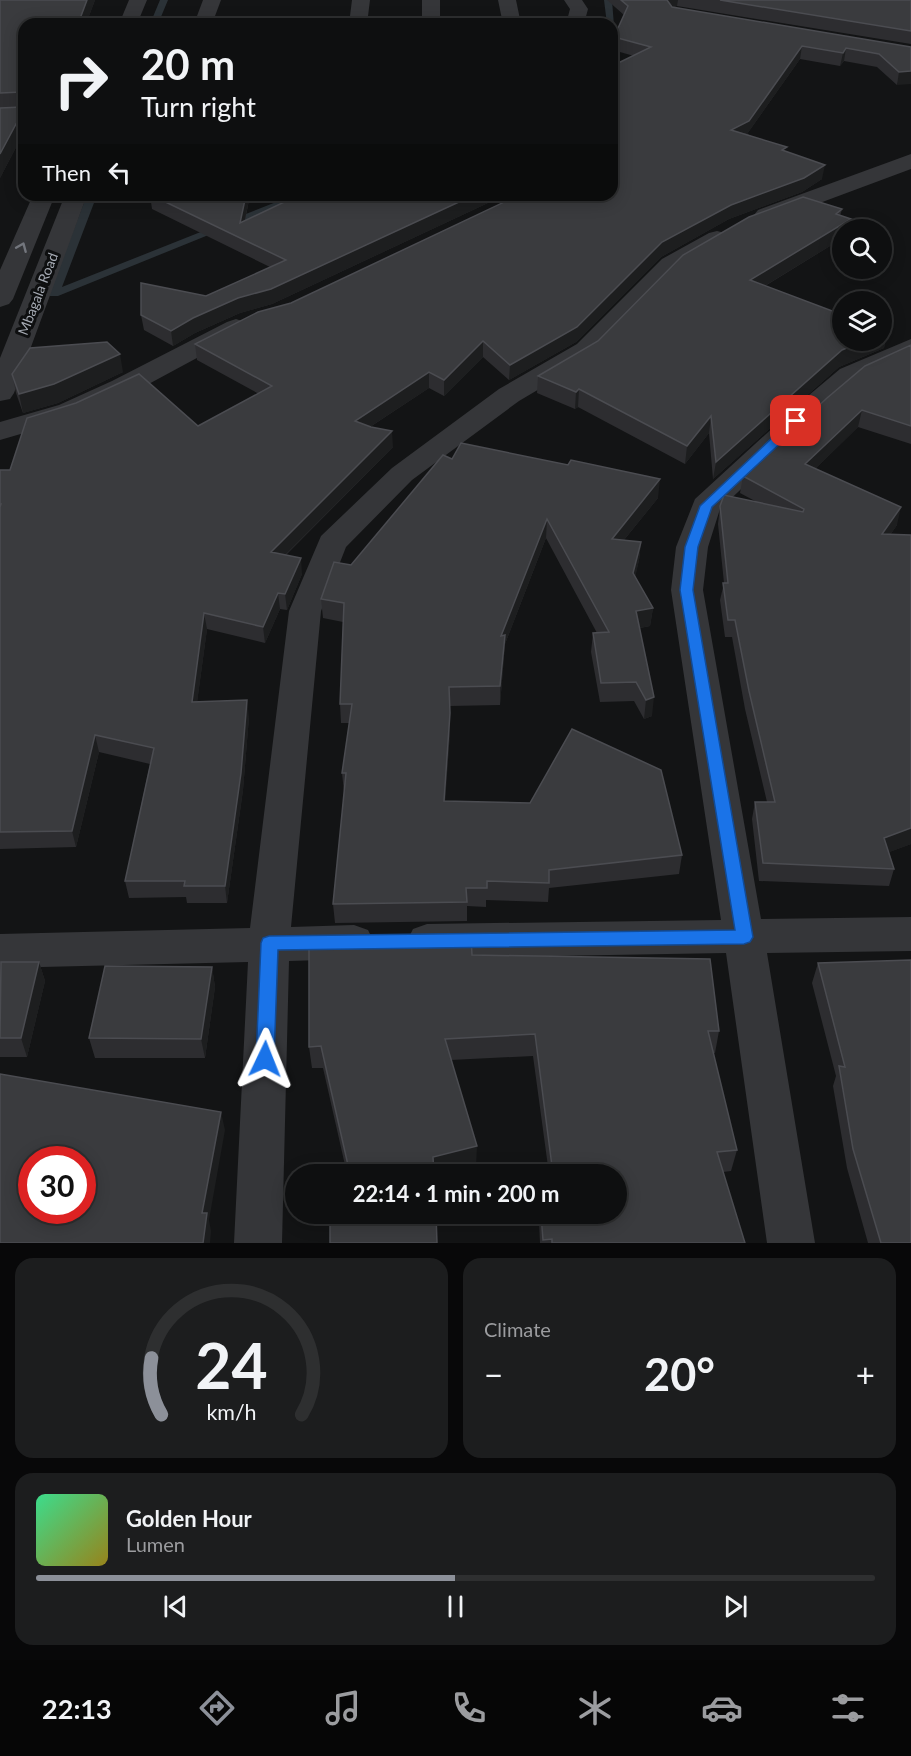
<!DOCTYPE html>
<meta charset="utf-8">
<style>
body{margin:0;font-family:Lato,sans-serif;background:#1c1d1e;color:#f1f3f6;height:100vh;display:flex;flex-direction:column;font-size:22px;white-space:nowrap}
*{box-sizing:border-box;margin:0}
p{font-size:20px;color:#9b9c9f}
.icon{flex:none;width:33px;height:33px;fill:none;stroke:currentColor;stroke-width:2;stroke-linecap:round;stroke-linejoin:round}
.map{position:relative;height:1243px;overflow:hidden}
.sheet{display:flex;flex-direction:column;gap:15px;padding:15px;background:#080809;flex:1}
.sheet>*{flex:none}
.hud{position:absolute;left:18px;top:18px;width:600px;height:183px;border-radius:18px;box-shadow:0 3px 15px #0003,0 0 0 2px #2e2f30;background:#0e0f10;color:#f1f3f6;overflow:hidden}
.buttons{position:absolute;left:832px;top:219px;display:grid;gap:12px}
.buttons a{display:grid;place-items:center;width:60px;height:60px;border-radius:50%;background:#0e0f10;box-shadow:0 3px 15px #0003,0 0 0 2px #2e2f30;font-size:30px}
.speed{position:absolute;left:18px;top:1146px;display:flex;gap:12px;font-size:30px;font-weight:700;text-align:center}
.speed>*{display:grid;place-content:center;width:78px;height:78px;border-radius:50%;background:#0e0f10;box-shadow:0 3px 15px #0003,0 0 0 2px #2e2f30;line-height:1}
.speed .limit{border:9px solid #d22;background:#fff;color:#111}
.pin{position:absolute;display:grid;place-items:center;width:51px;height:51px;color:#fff;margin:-26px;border-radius:12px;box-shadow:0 3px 9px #0006}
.me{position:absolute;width:66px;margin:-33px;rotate:2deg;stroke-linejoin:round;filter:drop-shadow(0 0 4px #0008)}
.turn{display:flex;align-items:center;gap:21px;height:126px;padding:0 24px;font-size:27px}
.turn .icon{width:78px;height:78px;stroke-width:2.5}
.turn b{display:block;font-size:42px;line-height:51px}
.then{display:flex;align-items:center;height:57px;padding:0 24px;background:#0003;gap:12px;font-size:22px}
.big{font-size:45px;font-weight:700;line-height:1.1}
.sheet .card{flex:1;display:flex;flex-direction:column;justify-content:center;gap:9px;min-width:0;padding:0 21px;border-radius:18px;background:#1c1d1e}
.sheet .dial{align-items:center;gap:0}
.dial svg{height:156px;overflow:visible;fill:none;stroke:#2e2f30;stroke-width:7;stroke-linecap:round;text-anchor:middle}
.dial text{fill:#f1f3f6;stroke:none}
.song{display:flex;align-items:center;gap:18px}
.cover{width:72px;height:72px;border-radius:9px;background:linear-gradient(135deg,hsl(150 70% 55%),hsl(50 70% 35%))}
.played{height:6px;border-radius:3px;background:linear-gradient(90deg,#8c9099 50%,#2e2f30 50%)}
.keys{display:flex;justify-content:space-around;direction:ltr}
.heat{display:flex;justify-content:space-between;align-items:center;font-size:33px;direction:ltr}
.sheet .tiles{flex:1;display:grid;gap:15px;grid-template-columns:1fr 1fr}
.card:last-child{grid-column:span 2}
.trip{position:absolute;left:285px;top:1164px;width:342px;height:60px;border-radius:30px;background:#0e0f10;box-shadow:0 3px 15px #0003,0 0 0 2px #2e2f30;font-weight:700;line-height:60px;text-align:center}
.menu{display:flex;height:96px;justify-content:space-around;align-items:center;background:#060606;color:#9b9c9f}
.menu .icon{width:42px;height:42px}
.menu .on{color:#8c9099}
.menu b{font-size:27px;color:#f1f3f6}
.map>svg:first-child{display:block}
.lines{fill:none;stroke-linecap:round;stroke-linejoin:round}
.stream{fill:#2b3237;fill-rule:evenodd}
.minor{fill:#353639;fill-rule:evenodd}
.wall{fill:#2d2d30}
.shaded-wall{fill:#1d1e1f}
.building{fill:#3a3b3e;stroke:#4b4c51;stroke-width:1.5;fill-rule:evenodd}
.oneway{stroke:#73767d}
.route{fill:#1a73e8;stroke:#114b97;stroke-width:1.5}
.labels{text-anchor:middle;stroke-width:6;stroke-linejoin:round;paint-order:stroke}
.far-street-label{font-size:14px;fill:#a6abb4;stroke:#0e0f10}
</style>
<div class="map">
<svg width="911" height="1243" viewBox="0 0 911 1243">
<rect width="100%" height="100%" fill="#131415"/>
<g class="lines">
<!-- stream -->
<path class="stream" d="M160,0h8l-10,24h-8z
M604,0h8l2,26 -7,-2z
M87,195h10l-35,92 232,-92h13l-249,101h-8l-1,-2z"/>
<!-- minor -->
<path class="minor" d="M129,0h18l-10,24h-18z
M203,0h18l-9,24h-18z
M352,0h18l-3,24h-18z
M422,0h18v24h-18z
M498,0h18l5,24h-18z
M564,0h18l6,9 -4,15h-18l4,-15z
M911,154v15l-137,51 -8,2 -8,-2 -4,-5 4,-5z
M33,195h22l-42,104 -4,5 -9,3v-37z
M65,195h22l-73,198 -4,6 -10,2v-43z
M717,231l8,2 4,5 -4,5 -45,26 -85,87 -76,45 -107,79 -66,67 -25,64 -30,316 63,-2 14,5 6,12 -6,12 -14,5 -65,2 -7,282h-48l14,-281 -248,6v-34l250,-6 39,-317 32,-75 71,-68 107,-79 78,-45 85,-85 47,-26z
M236,319l9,3 4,5 -4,5 -113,61 -53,24 -79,23v-18l59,-17 53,-24 115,-59z
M911,339v18l-51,24 -38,32 -102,96 -12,38 -5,43 58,329 150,-2v34l-144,2 48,290h-48l-41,-290 -299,5 -14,-5 -6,-12 6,-12 14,-5 294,-4 -50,-330 5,-43 19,-48 107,-98 38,-32z"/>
</g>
<!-- wall -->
<path class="wall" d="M0,0h95l-9,24h-62v108l-24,46z
M607,0h304v44l-234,-38 -5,1 239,40 -14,38 -20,-18 -33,-6 -4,5 -40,-7 -53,75 39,18 36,27 -20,13 -73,27 -68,38 -85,85 -67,38 -26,-23 -39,39 -15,-8 -59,39 23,20 -107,108 16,19 -15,36 -7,-1 -15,34 -58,-14 -10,73 52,15 -6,73 -16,113h-40l-1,-6 -57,1 -4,-17 25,-117 -51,-12 -23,95 -76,2v-379h10l188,-44 61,-32 -62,-34 -2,-16 96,-41 228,-108 115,-139 -21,-6 1,-13 10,-22z
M150,195h100l-5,26 54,-26h206l-233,109 -32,9 -45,20 -22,13 -29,-16 -3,-15 65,-19 64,-29 -118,-58z
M842,209l-2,7 3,14v8l-78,48 122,45 -3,17 -45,19 -126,112 -4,-46 -24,31 -107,-57 -3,2 -38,-16 1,-17z
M911,345v99l-53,-17 -43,42 82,56 -7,10 21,309 -22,8 5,17 -5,17 -130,-5 -7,-62 3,-17h12l-22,-93 -13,-72h-7l-5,-37 4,-17 -6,-59 2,-18 35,-5 -15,-8 3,-17z
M123,372l-65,31 -35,10 -7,-20 -4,-19z
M452,459l206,39 -34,42 17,2 -2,18 -4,16 18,32 -3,18 -10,2 12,88 -8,3 -10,-18 -34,1 -9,-50 2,-19h4l-51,-95 -41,106 -5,61 -50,1v26l-5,69 237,54 -3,19 -130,14 -1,14 -62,-2v7l-19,-1v15l-132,2 -2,-19 11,-112 -2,-19 7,-50h-8l-1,-19 3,-82 -20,-4 -2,-19 30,-34z
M472,955l247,76 -4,22h-2l24,97 -6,21 -8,1 22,71h-205l-1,-22v-7h77v-40h-67l-16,-118 -82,4 25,107 -28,7h-101l-24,-106h-11l-3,-21z
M39,962l6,19 -18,76h-27v-93z
M818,963l93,280h-43l-21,-75 -14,-82 3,-10 -24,-93z
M212,967l3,20 -10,71h-110l-6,-20z"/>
<!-- shaded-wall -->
<path class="shaded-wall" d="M87,0h8l-9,24h-8z
M667,0h11l-1,6 -6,1z
M802,46l-2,13 -53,75 -16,-4z
M846,48l-2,13 -4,5 3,-13z
M911,71v13l-14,1 2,-13z
M24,109v23l-24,46v-24z
M825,165l-3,14 -20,13 -73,27 -68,38 -85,85 -67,38 1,-15 152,-123 69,-37z
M246,195h4l-9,43 -1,-15z
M474,195h31l-233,109 -32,9 -45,20 -22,13 -2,-15 22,-13z
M851,219l-2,11h-6v8l-95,58 2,-16z
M887,331l-3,17 -45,19 -126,112 3,-17 126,-112 23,-10h17v-6z
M483,341v16l-39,39v-16z
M120,354l3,18 -65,31 -35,10 -4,-19z
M429,372v16l-73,48 -1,-15z
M579,389l-1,18 -3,2 1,-17z
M862,410l-4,17 -56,55 3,-18z
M711,416l-2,17 -24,31 2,-18z
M392,431l1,16 -121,121 -1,-16z
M660,479l-2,19 -48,59 2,-18z
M901,507l-4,18 -19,27 4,-18z
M547,519l-1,19 -41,106 -5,61 1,-69z
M641,542l-2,18 -7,32 1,-19z
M301,558l1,16 -15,36 -2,-16z
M278,593l2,16 -15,34 -2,-16z
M653,608l-3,18 -16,3 2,-18z
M204,613l3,16 -12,89 -3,-16z
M654,697l-2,19 -8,3 2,-19z
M247,700l2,17 -6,73 -16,113 -2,-17z
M450,713v19l-6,88v-19z
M95,735l4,17 -23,95 -4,-16z
M911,828v16l-32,12 5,-18z
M39,962l6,19 -18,76 -6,-19z
M212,967l3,20 -10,71 -4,-19z
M221,1112l4,18 -16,90 2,11 -1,12h-7l-1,-30z
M477,1146l-1,21 -28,7h-15v-17z"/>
<!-- building -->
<path class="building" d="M0,0h87l-9,24h-54v85l-24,45v-46l22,-1v-15l-22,1z
M621,0h46l5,7 239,40v24l-12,1 -20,-18 -33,-6 -3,5 -41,-7 -53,75 -18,9 56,17 -5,3 43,15 -21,13 -73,27 -69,37 -85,85 -67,38 -27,-24 -39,39 -15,-8 -74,49 16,6 21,4 -121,121 30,6 -16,36 -7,-1 -15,34 -59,-14 -12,89 55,-2 -6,73 -16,113h-41l1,-5h-60l29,-133 -59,-13 -23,96 -72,1v-325l1,-3h-1v-34h10l17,-52 49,-15 63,-29 59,52 74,-40 -77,-42 63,-32 33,-9 228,-108h93v-129l39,-19 -37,-10 14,-31z
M720,0h191v31z
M151,195h95l-6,28 59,-28h175l-203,94 -33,9 -45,20 -22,13 -30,-16v-32l65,13 80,-36z
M803,197l39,12 -6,5 15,5 -101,61 93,35v25h22l-23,10 -126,112 -5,-46 -24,30 -108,-57 -3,3 -38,-16 60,-35 85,-86 66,-38z
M107,342l13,12 -66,30 -35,10 -7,-20 18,-26z
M911,345v81l-49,-16 -57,54 96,43 -19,27 29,1v293l-27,10 10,31 -131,-6 -8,-61h20l-26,-111 -14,-71h-7l-5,-37h5l-8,-77 4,-11 79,17 1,-3 -61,-33 84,-78 38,-32z
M461,443l107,22 3,-5 89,19 -48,60 29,3 -8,31 20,35 -17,3 18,86 -8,3 -10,-18 -35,1 -8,-50 16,-1 -62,-113 -46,117 4,-1 -5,51 -51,1 1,26 -6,88 86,2 42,-74 89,41 21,85 -133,15v13l-62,-2v7h-21l1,14 -134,2 13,-131h-4l10,-69h-12l4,-101 -23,-4 13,-37 17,3 92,-110 9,4z
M471,937l1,18 238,4 9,72h-11l29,119 -20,2 28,91h-193v-4l-9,1 -2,-26h75v-40h-63l-18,-140 -90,5 32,107 -44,11 1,17h-84l-29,-128 -12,1v-107z
M911,960v283h-30l-28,-94 -14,-83 6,1 -27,-104z
M1,962h38l-18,76h-21z
M105,966l107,1 -11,72 -112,-1z
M0,1074l221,38 -19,101h5l-4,30h-203zM32,1160h50v50h-50z
M330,1214h106l1,29h-107z"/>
<!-- one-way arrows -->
<defs><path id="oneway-chevron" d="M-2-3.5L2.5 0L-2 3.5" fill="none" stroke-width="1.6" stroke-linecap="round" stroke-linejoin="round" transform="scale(1.5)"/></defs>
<use class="oneway" href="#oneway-chevron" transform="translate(22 247) rotate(-67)"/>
<!-- route -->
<path class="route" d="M796,418l5,1v5l-89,83 -14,40 -5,43 60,347 -3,5 -6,2 -466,6 -4,109 -3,5 -6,3 -6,-3 -3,-5 5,-116 2,-5 6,-2 466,-6 -55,-340 5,-43 15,-41 92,-87z"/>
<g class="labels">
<!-- far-street labels -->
<g class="far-street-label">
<text transform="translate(38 294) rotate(-69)" y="5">Mbagala Road</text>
</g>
</g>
</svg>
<div class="buttons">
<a><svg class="icon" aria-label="search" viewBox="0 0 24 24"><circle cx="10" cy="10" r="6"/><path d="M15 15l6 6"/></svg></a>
<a><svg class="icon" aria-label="layers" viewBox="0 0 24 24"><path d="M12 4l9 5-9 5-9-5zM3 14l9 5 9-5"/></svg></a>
</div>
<div class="speed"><div class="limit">30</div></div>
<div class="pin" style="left:796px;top:421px;background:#d93025"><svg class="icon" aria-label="arrive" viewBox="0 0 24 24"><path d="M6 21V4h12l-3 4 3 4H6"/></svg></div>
<svg class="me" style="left:265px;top:1059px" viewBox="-20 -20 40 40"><path d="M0-17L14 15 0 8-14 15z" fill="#1a73e8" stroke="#fff" stroke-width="4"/></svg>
<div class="trip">22:14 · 1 min · 200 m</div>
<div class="hud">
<div class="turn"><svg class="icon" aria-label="right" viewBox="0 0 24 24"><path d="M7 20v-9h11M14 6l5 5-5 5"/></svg><div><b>20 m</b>Turn right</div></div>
<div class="then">Then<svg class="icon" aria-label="left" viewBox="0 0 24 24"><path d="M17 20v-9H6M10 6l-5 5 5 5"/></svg></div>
</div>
</div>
<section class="sheet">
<div class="tiles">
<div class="card dial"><svg viewBox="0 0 100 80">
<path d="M14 69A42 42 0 1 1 86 69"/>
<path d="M14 69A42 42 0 0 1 9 40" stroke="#8c9099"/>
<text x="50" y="56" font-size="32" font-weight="700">24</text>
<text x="50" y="72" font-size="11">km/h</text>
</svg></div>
<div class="card"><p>Climate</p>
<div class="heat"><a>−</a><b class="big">20°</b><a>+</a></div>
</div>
<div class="card">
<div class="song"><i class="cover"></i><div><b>Golden Hour</b><p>Lumen</p></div></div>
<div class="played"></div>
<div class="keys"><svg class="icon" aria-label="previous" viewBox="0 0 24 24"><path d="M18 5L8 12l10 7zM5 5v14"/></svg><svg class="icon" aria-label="pause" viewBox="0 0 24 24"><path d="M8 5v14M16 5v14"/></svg><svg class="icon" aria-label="next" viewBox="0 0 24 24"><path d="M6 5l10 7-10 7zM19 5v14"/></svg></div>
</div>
</div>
</section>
<nav class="menu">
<b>22:13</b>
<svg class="icon on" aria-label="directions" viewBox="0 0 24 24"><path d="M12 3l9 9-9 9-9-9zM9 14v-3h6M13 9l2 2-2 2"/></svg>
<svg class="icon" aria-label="music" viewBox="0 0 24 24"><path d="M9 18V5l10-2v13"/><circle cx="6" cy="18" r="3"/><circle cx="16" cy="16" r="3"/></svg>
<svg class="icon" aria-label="phone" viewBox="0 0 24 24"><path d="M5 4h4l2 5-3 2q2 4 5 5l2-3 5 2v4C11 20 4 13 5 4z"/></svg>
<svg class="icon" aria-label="climate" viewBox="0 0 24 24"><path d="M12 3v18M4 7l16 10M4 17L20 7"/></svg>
<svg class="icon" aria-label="car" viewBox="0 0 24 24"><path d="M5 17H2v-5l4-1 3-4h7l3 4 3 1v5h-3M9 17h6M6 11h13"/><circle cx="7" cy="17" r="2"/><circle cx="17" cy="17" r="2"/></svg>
<svg class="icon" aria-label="filters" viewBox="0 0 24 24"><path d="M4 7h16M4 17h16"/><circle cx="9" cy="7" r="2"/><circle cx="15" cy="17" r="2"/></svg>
</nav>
